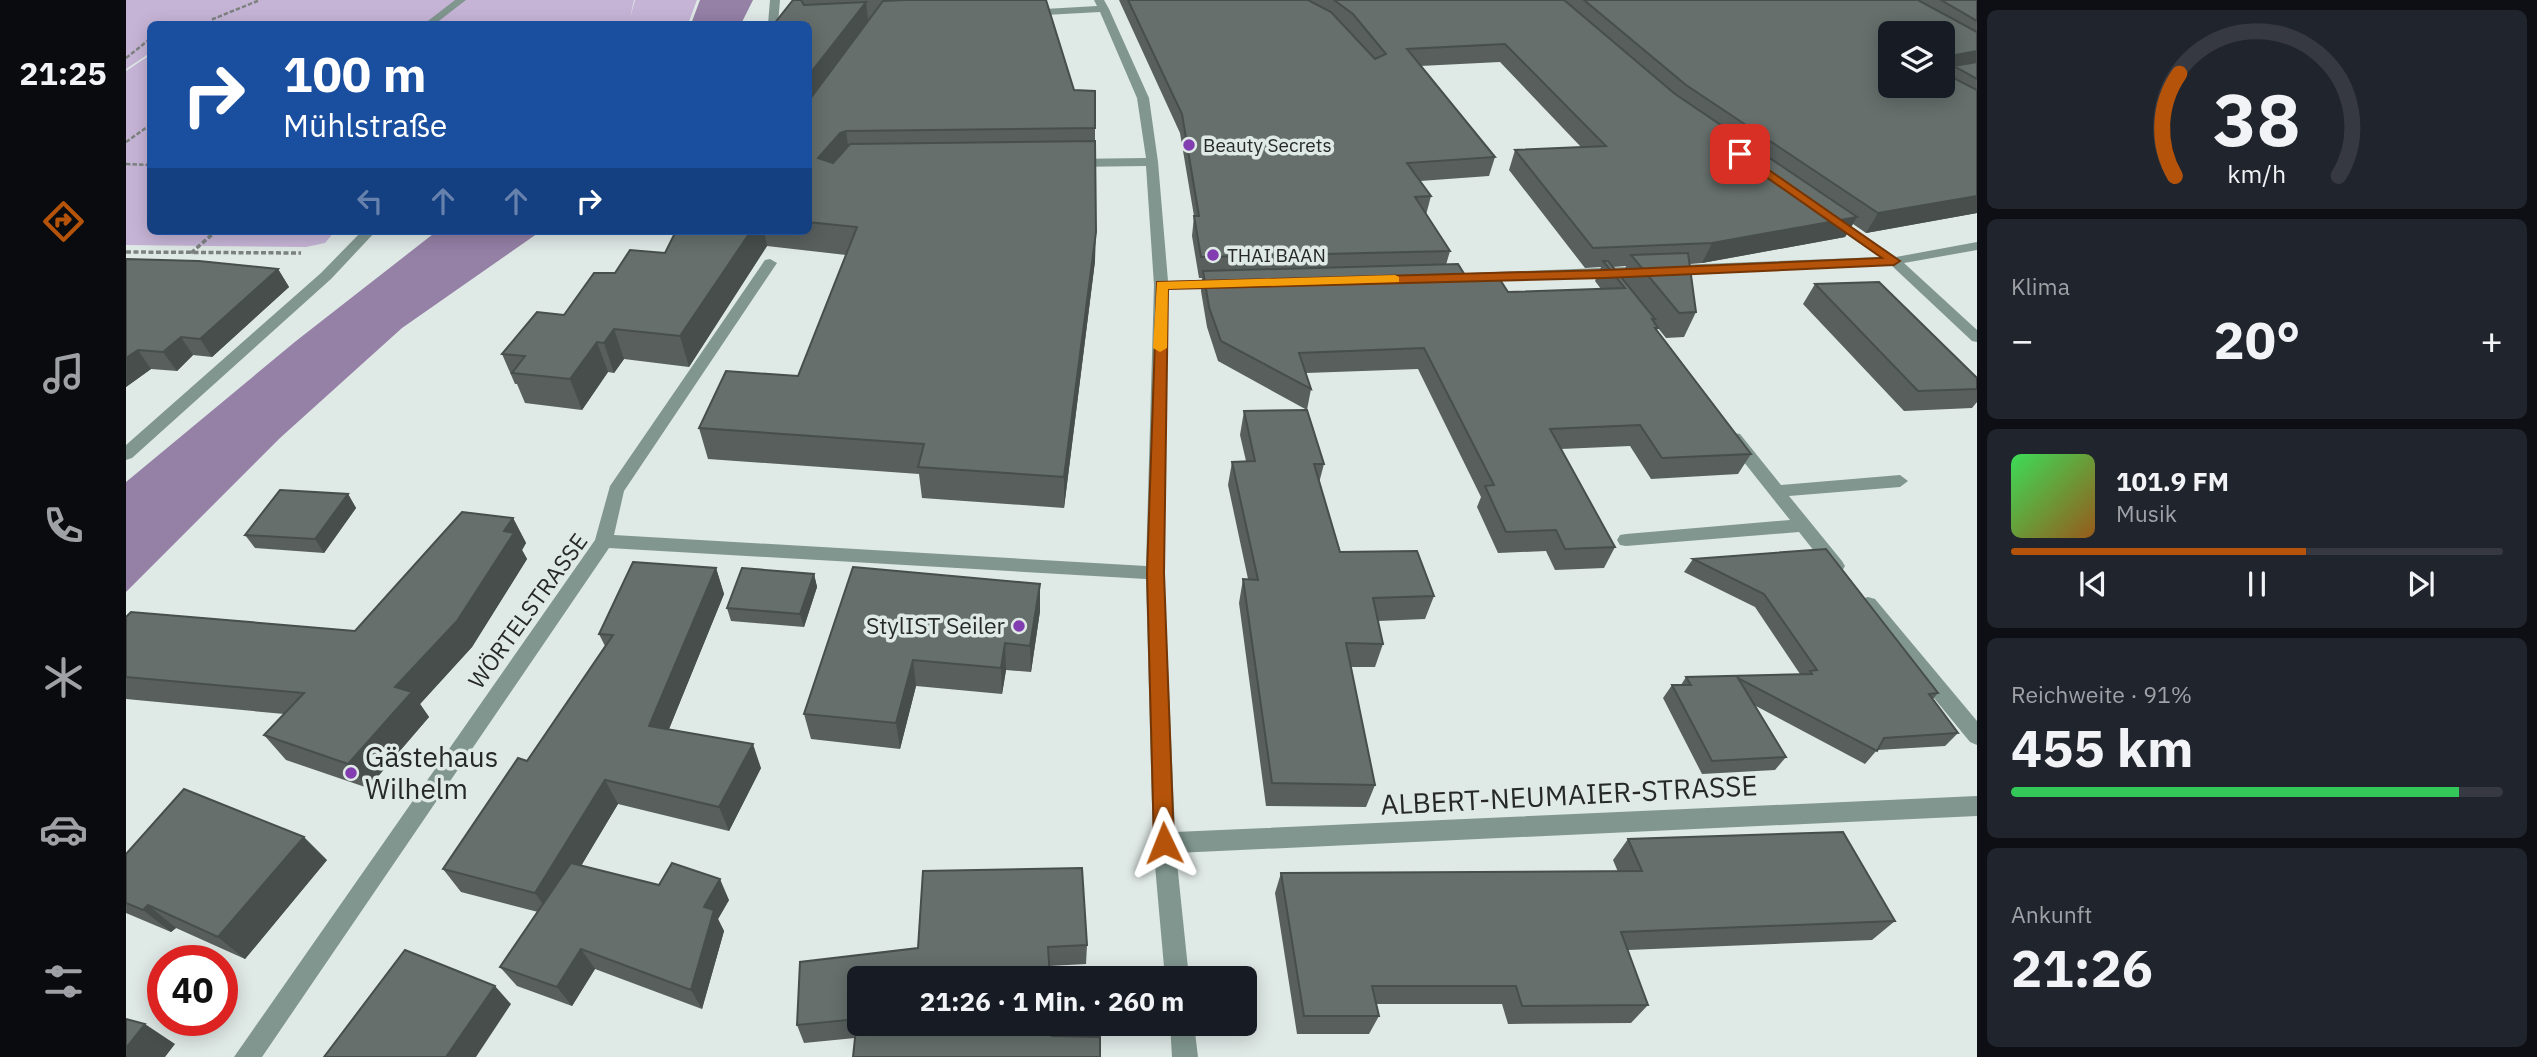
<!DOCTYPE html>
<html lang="de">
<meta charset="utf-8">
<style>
body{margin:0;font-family:"IBM Plex Sans",sans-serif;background:#20242c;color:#f1f3f6;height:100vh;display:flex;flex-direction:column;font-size:26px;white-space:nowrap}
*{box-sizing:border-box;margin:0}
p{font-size:23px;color:#9ea1a6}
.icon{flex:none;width:38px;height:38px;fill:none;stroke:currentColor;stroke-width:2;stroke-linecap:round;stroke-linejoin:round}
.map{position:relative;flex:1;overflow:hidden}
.drawer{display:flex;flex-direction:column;gap:10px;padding:10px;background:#0d0f14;width:560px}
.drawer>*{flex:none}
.guide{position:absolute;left:21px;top:21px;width:665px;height:214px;border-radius:10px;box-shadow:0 4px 18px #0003;background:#1a4fa0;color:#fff;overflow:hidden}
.controls{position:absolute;left:1752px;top:21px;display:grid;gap:14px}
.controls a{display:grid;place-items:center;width:77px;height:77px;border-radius:10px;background:#171b24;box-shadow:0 4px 18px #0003;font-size:35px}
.speed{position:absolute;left:21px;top:945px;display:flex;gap:14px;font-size:35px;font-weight:700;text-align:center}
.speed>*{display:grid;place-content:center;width:91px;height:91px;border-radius:50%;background:#171b24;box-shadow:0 4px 18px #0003;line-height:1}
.speed .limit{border:10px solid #d22;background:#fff;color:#111}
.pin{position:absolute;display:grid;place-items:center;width:60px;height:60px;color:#fff;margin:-30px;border-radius:14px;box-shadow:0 4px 10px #0006}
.me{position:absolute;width:77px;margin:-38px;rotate:358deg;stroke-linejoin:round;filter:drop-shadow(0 0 5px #0008)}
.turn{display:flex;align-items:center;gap:24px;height:147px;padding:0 21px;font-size:32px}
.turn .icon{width:91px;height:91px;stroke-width:2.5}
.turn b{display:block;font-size:49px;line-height:60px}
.lanes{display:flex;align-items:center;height:66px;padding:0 21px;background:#0003;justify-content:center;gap:35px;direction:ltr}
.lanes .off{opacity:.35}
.big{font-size:52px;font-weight:800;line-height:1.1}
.drawer .tile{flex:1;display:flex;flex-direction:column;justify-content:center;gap:10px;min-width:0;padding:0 24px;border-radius:10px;background:#20242c}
.drawer .dial{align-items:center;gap:0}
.dial svg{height:182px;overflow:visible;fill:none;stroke:#363941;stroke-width:7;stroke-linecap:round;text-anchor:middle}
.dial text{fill:#f1f3f6;stroke:none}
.song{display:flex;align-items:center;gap:21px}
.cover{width:84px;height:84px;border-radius:10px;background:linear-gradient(135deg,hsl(130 70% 55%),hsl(30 70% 35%))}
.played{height:7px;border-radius:4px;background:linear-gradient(90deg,#b45309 60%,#363941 60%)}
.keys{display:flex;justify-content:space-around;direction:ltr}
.heat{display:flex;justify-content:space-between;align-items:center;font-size:38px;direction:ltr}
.charge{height:10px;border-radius:5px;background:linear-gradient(90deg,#34c759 91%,#363941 0)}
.trip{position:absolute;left:721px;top:966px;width:410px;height:70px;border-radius:10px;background:#171b24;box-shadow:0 4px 18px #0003;font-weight:800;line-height:70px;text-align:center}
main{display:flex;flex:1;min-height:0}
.tab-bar{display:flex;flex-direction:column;width:126px;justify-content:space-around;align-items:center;background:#090b0e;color:#9ea1a6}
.tab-bar .icon{width:49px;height:49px}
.tab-bar .current{color:#b45309}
.tab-bar b{font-size:32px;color:#f1f3f6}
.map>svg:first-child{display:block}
.green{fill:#c6b4d6}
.water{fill:#9580a6}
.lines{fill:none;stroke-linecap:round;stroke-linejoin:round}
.path-far1{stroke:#7d8381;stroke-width:2.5;stroke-dasharray:4.5 2;stroke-linecap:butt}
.path{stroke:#7d8381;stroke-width:3.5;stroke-dasharray:5 2.5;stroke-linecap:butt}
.minor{fill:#80968f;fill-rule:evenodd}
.wall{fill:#585f5d;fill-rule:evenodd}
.shaded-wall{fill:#474e4c}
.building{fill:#666f6c;stroke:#474e4c;stroke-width:2}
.route{fill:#b45309;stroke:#753606;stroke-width:2}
.slow{fill:#f59e0b}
.poi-dot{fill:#823db0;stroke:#dfe9e6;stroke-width:2.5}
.labels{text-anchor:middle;stroke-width:7;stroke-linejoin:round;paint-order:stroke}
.far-poi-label{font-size:19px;fill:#262928;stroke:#dfe9e6;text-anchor:start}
.street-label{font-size:23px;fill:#262928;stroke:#dfe9e6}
.poi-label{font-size:23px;fill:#262928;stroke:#dfe9e6;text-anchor:end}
.near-poi-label{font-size:28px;fill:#262928;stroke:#dfe9e6;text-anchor:start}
.near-street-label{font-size:28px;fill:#262928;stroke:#dfe9e6}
</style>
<main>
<nav class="tab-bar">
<b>21:25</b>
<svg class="icon current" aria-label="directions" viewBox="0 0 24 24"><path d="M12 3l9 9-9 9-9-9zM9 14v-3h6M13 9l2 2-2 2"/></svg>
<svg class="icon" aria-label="music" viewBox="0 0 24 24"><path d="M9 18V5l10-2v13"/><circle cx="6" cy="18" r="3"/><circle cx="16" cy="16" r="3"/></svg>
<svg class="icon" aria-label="phone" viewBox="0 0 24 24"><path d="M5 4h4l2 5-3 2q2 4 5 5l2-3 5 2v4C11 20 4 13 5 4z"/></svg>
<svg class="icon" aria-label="climate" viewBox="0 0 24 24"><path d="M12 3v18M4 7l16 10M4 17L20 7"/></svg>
<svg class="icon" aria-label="car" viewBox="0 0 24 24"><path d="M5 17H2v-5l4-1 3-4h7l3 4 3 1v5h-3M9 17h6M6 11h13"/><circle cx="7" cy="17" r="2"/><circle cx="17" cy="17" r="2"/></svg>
<svg class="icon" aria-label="filters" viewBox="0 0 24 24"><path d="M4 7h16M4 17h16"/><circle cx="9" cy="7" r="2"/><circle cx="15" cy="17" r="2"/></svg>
</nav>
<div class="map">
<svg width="1851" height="1057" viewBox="0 0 1851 1057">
<rect width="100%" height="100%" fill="#dfe9e6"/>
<!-- green -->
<path class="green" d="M0,0h508l-4,18 5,-18h62l-9,24h-538v29l-24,16z
M24,55v176h185l-10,12 -19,4 -180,-2v-174z"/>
<!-- water -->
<path class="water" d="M574,0h53l-12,24h-50z
M311,231h104l-139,97 -122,110 -154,154v-110l170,-141z"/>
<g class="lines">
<!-- path-far1 -->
<path class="path-far1" d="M98,24h-9l-2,-5 47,-19
M0,58l24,-19
M0,142l24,-17
M0,164l24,1"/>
<!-- path -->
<path class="path" d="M0,252l175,1
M65,253l25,-22"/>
<!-- minor -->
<path class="minor" d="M329,0h11l-31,24h-11z
M644,0h10l-2,24h-10z
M968,0h10l5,9 40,89 9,64 10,119 56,-2 7,4 -7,4 -56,2 -4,284 11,259 802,-36v20l-801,37 13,125h-24l-12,-135 -7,-264 -537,-31 -347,509h-28l361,-517 15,-54 155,-226 5,-1 7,4 -153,228 -10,44 532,31 8,-281 -8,-119 -75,1 -6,-4 6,-4 75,-1 -9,-60 -37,-86 -73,4 -5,-3 5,-3 70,-4z
M1705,213l65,44 81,-15v8l-73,13 73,67v12l-5,-1 -81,-76 -446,17 -7,-4 7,-4 435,-17 -54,-37v-6z
M236,231h14l-45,48 -199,179 -6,2v-15l195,-172z
M1608,433l6,1 41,51 119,-10 8,6 -8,6 -111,9 53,65 3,5 -3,5h-12l-31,-39 -173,14 -6,-1 -3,-5 3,-5 6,-1 164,-14 -62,-78 -2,-4 2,-4z
M1742,597l7,2 102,122v24l-7,-3 -109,-133 -2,-5 2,-5z
M1044,1024h24l4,33h-26z"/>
</g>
<!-- wall -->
<path class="wall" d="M667,0h253l28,90 21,1v170l-31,247 -142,-10 -3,-24 -211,-15 -9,-31 99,-52 48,-121 -79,-9 -78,121 -65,-8 -10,14 -6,-1 -26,38 -57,-7 -8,-19h-2l-13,-30 62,-39 51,-42 50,-20 11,-22h132v-207z
M993,0h858v213l-111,20 -13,-9 -8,13 -143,26 -12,1 6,48 -12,25 -18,1 -8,-10 -1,2 94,124 -13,20 -87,5 -21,-33 -69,3 54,98 -11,21 -49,2 -9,-19 -48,2 -21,-46 4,-10 -63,-128 -112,4 5,16 -4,21 -89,-49 -11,-34 -6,-36 1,-13h-3l-7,-42 2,-20 -14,-83zM1764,33h52v53zM1374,62l81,85 -66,3 -6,20 76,98 16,-1 -6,14 6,8 -93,3 -40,-12 -22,-15 4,-14 -24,-36 5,-19 -11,-15 69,-5 6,-19 -75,-91zM1500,266l-4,11 -9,-10z
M0,259l152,10 11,18 -77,70 -19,-2 -16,16 -26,-2 -25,18z
M1689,284l162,94v24l-5,6 -68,3 -101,-107z
M1118,411l80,53 -5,19 21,69 94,44 -9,23 -47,2 5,23 -8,23h-25l25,118 -9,22 -100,-1 -27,-203 4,-24h5l-20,-94 4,-23 14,-1 -6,-26z
M222,494l8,14 -32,45 -69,-5 -10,-13z
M387,518l13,25 -4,7 5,9 -55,88 -52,57 9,13 -61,71 -82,-28 -22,-25 20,-21 -158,-15v-82l229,14z
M1700,549l112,144 -5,6 25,34 -13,13 -68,4 -12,14 -111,-59 32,52 -11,13 -73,4 -39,-76 9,-13h9l5,-8 114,-3 -45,-67 -71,-35 9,-13z
M590,568l8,26 -55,135 92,39 -32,63 -111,-27 -37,62 78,19 70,15 -11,19 6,12 -22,78 -107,-40 -23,37 -55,-20 -17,-19 38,-55 -77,-20 -18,-23 84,-108 78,-115 -6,-12z
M688,574l3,13 -13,40 -73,-6 -4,-13z
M914,584v27l-9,61 -25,-2 -4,24 -86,-8 -16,63 -89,-10 -7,-25z
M1502,839l267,82 -23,19 -244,10 20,55 -17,18 -123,1 -6,-20h-126l3,12 -10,18h-72l-22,-141 6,-20 337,-1 -5,-12z
M0,854l201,6 -82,99 -69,-31 -5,4 -45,-19z
M961,945l-1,19 -37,2 -190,58 -4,14 -51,5 -7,-18 121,-77z"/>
<!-- shaded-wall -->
<path class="shaded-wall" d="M740,2l3,25 -61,82v-33z
M1851,51v16l-23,-1 -4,6 -4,1 5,-8 -1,-9z
M720,131l4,28 -28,28 -4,-29 22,-25z
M1851,196v17l-111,20 12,-20z
M1731,217l-12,20 -143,26 10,-20z
M625,231h13l3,15 -78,121 -9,-31z
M970,232l-1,29 -31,247v-31z
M152,269l11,18 -77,70 -12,-18z
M488,329l10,30 -10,14 -10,-30z
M55,337l12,18 -16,16 -14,-19z
M471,342l11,30 -26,38 -12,-31z
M12,350l13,19 -25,18v-29z
M222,494l8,14 -32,45 -9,-14z
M387,518l13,25 -4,7 5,9 -55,88 -52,57 9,13 -61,71 -20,-24 47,-77z
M590,568l8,26 -64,157 -11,-25z
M688,574l3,13 -13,40 -4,-13z
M914,584v27l-9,61 -1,-26z
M879,643l1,27 -4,24 -1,-26z
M787,660l3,26 -16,63 -4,-26z
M627,744l8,24 -32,63 -10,-24z
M479,780l13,24 -67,112 -16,-23z
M178,837l23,23 -82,99 -27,-22z
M594,879l9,21 -11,19 6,12 -22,78 -11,-19 13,-83z
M22,905l28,23 -5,4 -28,-22z
M455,949l14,20 -23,37 -15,-19z
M369,986l16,18 -35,53h-30z
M19,1024l30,20 -10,13h-39v-9z"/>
<!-- building -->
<path class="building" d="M667,0h8l3,5 62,-3 -58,74v-52h-34z
M779,0h141l28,90 21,1v37l-249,3 -6,2 -22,25 15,5 17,-19 245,-3 1,91 -32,245 -146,-10 6,-23 -225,-16 27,-57 72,5 59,-149 -49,-5v-123h2l73,-98z
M1002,0h180l23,12 44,47 11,-5 -33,-40 -19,-14h230l111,94 182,123 -145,26 -119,5 -78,-98 91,-4 -101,-102 -98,5 88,108 -88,6 24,33 -16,1 35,54 -249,6 -7,-41h5l-17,-102z
M1458,0h334l59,32v19l-27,5 1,9h-9v-32h-52v53h52v-14l35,18v106l-99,17 -192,-128z
M1815,0h36v21z
M1851,62v17l-23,-13z
M550,231h75l-71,105 -66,-7 -10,14 -7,-1 -27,37 -58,-6 13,-17 -23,-2 35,-42 27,3 30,-42h21l15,-23 35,3z
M1562,253l8,59 -17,1 -48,-58z
M0,259l73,2 79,8 -78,70 -19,-2 -18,15 -25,-2 -12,8z
M1477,261h5l47,58h-3l6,9h-3l96,126 -89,4 -22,-33 -90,4 65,118 -50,2 -9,-19 -50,2 -21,-46 9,-1 -70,-137 -125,5 12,36 -90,-48 -12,-34 -6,-36 255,-7 10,16 31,-2 9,14 117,-4z
M1753,282l98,96v11l-59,2 -103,-107z
M1181,410l17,54h-10l26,88 77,-1 17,45 -61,2 10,46 -37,-1 29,142 -103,-2 -29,-204 15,1 -26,-118 23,-1 -11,-50z
M154,490l68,4 -33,45 -70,-4z
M336,512l51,6 -9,13 10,2 -57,88 -62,66 17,5 -64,72 -84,-29 40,-42 -178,-16v-60l5,-5 224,19z
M1700,549l112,144 -9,1 29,39 -74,5 -7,13 -139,-73 48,79 -74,4 -40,-76h19l-5,-8 126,-3 -2,-3 7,-1 -53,-76 -71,-35z
M507,562l83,6 -67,158 104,18 -34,63 -114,-27 -70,113 -92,-24 75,-111 9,3 86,-126 -14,-1z
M727,567l187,17 -10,62 -25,-3 -4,25 -88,-8 -17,63 -92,-9z
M616,568l72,6 -14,40 -73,-6z
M58,789l120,48 -86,100 -70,-32 -5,5 -17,-7v-49z
M1717,832l52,89 -274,11 27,73 -126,1 -6,-20h-144l7,30h-75l-23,-143 361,-2 -14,-32z
M445,863l88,22 13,-22 48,16 -16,28 10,3 -23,80 -110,-41 -24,38 -57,-20z
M956,868l5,77 -39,2 2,31h-191v46h192l1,12 48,1v20h-247l4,-38 -60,6 3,-63 118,-14 5,-77z
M279,950l90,36 -49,71h-122z
M0,1019l19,5 -19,24z"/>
<!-- route -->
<path class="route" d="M1610,152h7l157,109 -6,4 -289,13 -437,11 -4,284 10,270 -3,6 -7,3 -7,-3 -3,-6 -7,-270 10,-291 448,-12 277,-12 -146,-102z"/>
<!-- slow -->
<path class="slow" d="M1269,275l4,2v5l-231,7 -1,59 -7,4 -7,-4 4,-66z"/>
<!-- markers -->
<g class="poi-dot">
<circle cx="1063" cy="145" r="7"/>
<circle cx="1087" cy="255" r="7"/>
<circle cx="893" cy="626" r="7"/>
<circle cx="225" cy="773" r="7"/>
</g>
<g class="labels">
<!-- far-poi labels -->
<g class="far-poi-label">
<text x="1077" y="152">Beauty Secrets</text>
<text x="1101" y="262">THAI BAAN</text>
</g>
<!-- street labels -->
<g class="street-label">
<text transform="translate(402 611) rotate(-54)" y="8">WÖRTELSTRASSE</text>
</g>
<!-- poi labels -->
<g class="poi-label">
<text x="879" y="634">StylIST Seiler</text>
</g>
<!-- near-poi labels -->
<g class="near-poi-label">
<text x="239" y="767">Gästehaus<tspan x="239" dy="32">Wilhelm</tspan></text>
</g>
<!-- near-street labels -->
<g class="near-street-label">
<text transform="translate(1443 795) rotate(-3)" y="10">ALBERT-NEUMAIER-STRASSE</text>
</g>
</g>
</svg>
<div class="controls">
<a><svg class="icon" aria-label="layers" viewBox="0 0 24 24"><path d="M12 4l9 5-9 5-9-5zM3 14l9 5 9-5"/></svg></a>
</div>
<div class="speed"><div class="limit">40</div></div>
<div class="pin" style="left:1614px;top:154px;background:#d93025"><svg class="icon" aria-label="arrive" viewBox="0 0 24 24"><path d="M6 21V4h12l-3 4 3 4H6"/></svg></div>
<svg class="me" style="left:1038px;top:843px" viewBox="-20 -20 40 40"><path d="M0-17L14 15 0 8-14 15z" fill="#b45309" stroke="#fff" stroke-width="4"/></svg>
<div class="trip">21:26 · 1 Min. · 260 m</div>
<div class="guide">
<div class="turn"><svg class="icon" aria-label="right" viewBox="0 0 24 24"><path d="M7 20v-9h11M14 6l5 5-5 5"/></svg><div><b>100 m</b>Mühlstraße</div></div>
<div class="lanes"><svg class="icon off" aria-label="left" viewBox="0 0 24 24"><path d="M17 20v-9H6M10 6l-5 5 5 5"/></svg><svg class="icon off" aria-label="ahead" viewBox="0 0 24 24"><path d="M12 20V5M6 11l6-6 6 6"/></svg><svg class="icon off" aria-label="ahead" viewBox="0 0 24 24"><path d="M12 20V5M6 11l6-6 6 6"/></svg><svg class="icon" aria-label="right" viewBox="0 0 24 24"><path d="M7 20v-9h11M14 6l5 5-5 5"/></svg></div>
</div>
</div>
<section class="drawer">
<div class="tile dial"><svg viewBox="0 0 100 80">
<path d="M14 69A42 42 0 1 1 86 69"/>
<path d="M14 69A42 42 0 0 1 16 24" stroke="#b45309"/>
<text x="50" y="56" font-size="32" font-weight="700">38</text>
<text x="50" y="72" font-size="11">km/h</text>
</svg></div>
<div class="tile"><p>Klima</p>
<div class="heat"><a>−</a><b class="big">20°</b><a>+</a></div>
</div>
<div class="tile">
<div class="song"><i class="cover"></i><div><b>101.9 FM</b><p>Musik</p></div></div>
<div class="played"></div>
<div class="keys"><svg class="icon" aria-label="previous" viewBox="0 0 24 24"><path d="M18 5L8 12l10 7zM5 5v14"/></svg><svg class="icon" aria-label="pause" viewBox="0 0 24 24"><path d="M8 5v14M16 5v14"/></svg><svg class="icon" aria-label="next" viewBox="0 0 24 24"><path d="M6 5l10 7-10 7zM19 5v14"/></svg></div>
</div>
<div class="tile"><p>Reichweite · 91%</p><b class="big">455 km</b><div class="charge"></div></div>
<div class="tile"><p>Ankunft</p><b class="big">21:26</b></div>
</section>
</main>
